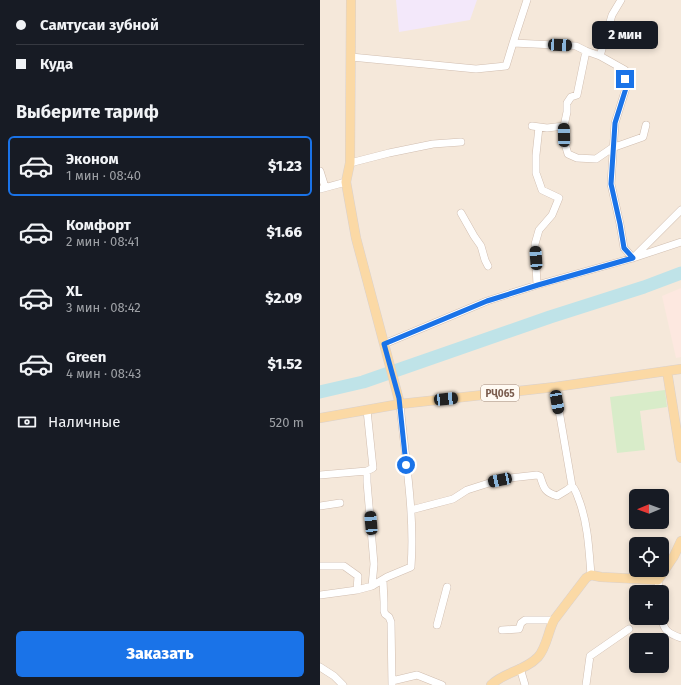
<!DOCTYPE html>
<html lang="ru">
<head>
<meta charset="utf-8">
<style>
	:root { --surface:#171b24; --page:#242831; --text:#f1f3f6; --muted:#9ea1a6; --line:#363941; --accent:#1a73e8 }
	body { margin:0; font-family:"Fira Sans",sans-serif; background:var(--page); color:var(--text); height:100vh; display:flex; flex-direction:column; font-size:15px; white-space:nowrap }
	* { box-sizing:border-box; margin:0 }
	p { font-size:13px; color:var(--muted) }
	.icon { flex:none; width:22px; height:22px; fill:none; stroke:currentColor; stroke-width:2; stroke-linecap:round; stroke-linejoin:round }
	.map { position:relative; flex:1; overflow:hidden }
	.details { display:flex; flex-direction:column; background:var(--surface); width:320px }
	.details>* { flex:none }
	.top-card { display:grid; align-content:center; height:88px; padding:0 16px; background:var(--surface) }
	.needle { width:26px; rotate:269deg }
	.controls { position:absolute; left:309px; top:489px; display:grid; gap:8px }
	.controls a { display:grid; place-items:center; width:40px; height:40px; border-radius:6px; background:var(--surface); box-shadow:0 2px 6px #0003; font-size:20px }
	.end { position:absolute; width:18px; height:18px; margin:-9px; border:5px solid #1a73e8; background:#fff; box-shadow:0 0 0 2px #fff }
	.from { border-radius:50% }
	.bubble { position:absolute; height:28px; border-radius:6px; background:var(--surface); box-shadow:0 2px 6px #0003; font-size:13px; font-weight:800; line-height:28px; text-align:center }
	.car { position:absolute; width:12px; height:24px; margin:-12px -6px; border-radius:5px; box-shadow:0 0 3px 1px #0007; background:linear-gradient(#222 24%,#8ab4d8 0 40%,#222 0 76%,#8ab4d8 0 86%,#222 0) }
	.top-card b { display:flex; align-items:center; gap:14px; height:38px; font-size:15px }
	.top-card b+b { border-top:1px solid var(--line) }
	.top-card i { width:10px; height:10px; background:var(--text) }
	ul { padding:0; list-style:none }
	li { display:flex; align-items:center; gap:12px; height:60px; margin:0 8px 6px; padding:0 8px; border:2px solid transparent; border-radius:6px }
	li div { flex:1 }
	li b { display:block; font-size:15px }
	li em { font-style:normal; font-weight:800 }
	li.current { border-color:var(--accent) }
	li>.icon { width:36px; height:36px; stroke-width:1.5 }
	h2 { padding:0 16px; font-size:18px; line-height:48px }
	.pay { display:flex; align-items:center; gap:10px; height:44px; padding:0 16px; font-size:15px }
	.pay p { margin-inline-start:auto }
	.primary-button { display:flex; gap:8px; margin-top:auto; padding:8px 16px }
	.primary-button a { flex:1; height:46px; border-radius:6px; background:var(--accent); color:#fff; font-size:16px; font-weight:800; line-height:46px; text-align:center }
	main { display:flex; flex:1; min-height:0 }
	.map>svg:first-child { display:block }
	.residential { fill:#f5e8da; fill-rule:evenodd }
	.commercial { fill:#fde8e0 }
	.education { fill:#f3e8fa }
	.green { fill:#d8ecc9 }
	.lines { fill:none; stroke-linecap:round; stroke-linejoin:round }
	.river { stroke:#bfe3e8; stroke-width:13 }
	.minor-casing { stroke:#d1beb0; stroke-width:8 }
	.major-casing { stroke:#dad1cd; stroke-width:10 }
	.minor { stroke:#fff; stroke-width:7 }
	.major { stroke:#fbd9a5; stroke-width:9 }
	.route { stroke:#1a73e8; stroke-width:5 }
	.labels { text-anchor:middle; stroke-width:3.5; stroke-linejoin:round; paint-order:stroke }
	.shield { fill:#fffaf3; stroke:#a28b7f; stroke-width:1 }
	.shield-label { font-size:10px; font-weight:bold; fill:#7a5c4d }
</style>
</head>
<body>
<main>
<section class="details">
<div class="top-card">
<b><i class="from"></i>Самтусаи зубной</b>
<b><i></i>Куда</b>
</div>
<h2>Выберите тариф</h2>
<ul>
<li class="current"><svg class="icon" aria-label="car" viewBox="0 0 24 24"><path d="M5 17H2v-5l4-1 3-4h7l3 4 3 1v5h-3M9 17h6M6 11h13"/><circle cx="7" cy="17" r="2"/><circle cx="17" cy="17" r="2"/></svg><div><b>Эконом</b><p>1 мин · 08:40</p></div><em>$1.23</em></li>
<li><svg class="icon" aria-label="car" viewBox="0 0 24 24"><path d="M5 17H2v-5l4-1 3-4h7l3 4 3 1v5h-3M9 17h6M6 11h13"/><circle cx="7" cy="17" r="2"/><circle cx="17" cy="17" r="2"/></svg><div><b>Комфорт</b><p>2 мин · 08:41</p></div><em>$1.66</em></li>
<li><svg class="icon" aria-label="car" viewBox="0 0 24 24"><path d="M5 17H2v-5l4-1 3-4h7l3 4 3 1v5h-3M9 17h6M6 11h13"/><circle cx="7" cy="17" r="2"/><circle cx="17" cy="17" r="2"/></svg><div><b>XL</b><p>3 мин · 08:42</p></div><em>$2.09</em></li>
<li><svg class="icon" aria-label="car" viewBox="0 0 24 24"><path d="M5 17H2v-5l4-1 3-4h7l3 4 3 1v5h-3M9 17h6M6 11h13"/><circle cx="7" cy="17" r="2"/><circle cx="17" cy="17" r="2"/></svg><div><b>Green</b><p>4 мин · 08:43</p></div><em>$1.52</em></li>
</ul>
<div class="pay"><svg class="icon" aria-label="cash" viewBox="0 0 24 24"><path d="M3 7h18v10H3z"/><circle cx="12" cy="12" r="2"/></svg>Наличные<p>520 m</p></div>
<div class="primary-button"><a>Заказать</a></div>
</section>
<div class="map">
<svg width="361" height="685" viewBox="0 0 361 685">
	<rect width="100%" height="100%" fill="#fdf6ec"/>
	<path class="residential" d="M0 0H361V685H0ZM316 496H342V522H316ZM316 544H342V570H316ZM316 592H342V618H316ZM316 640H342V666H316Z"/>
	<path class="commercial" d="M361 288V357L356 358 342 296Z"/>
	<path class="education" d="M76 0H157L150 20 79 32Z"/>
	<path class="green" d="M345 390 347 407 320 411 325 450 297 453 290 397Z"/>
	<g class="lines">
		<path class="river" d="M0 392 43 382 230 317 324 287 361 273"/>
		<g class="minor-casing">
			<path id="minor" d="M207 0 193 43 256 46 266 51 280 56 305 70 306 88 295 123 291 184 300 224 304 248 313 258 361 210
				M266 51 257 95 251 97 247 103V112L244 126 245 144 248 154 257 158 276 159 292 148 323 137 326 125
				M280 56 292 15 301 0
				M31 57 156 69 186 66 193 43
				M212 126 227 128 244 126
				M30 163 69 153 113 144 141 142
				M0 171 5 187
				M0 189 26 182
				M141 213 154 236 161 246 165 260 168 266
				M217 285 215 244 219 230 232 215 239 198 222 190 216 173V155L219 127
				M64 344 167 301 217 285 313 258 361 242
				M235 387 252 486
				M47 471V482L54 564 52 586
				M0 475 47 471 53 468 47 410
				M0 506 20 503
				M91 510 133 499 147 490 169 483 190 478 217 475 220 476C224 488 224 492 237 496L247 490 252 486C256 490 257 495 259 500 268 524 269 550 271 575
				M0 566H24L38 576 37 590
				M63 580 64 602V611L65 614 69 617 71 622 72 685
				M338 580 339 592
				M0 595 37 590 52 586 67 577 91 567C95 513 85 458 80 404
				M342 618C343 631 350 634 361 638
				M117 625 127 587
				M182 630 199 629 201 623 205 620H234
				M0 667 14 676 23 685
				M200 668 205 685
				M72 681 97 675 122 685
				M266 685 270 656 309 629"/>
		</g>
		<g class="major-casing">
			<path id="major" d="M31 0 30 163 26 182 36 238 80 404
				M347 371 361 458
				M0 418 80 404 235 387 361 369
				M171 685C184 672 205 671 218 657 227 647 228 631 234 620L266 578 271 575 281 577 338 580 354 556 361 541"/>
		</g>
		<use href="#minor" class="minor"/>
		<use href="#major" class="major"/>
	</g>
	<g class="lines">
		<path class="route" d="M86 465 79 398 64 344 167 301 218 285 313 258 304 248 300 224 291 184 295 123 306 88 305 79"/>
	</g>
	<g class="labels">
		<rect class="shield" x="161" y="385" width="38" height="16" rx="3"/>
		<g class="shield-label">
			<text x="180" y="397">РҶ065</text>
		</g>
	</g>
</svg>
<div class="controls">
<a><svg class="needle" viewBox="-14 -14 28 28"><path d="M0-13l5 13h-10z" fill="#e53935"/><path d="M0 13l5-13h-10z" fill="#9ea1a6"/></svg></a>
<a><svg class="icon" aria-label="locate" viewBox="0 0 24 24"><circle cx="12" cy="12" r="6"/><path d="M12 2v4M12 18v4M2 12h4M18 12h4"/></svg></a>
<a>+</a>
<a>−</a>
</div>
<i class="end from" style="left:86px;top:465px"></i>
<i class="end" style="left:305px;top:79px"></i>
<div class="bubble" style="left:272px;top:21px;width:66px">2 мин</div>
<i class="car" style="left:240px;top:45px;rotate:93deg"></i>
<i class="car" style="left:244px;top:135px;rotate:359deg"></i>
<i class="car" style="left:216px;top:258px;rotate:356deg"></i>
<i class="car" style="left:126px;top:399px;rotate:84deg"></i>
<i class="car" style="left:237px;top:402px;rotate:170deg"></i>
<i class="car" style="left:180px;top:480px;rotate:258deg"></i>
<i class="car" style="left:51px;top:523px;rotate:355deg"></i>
</div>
</main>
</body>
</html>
